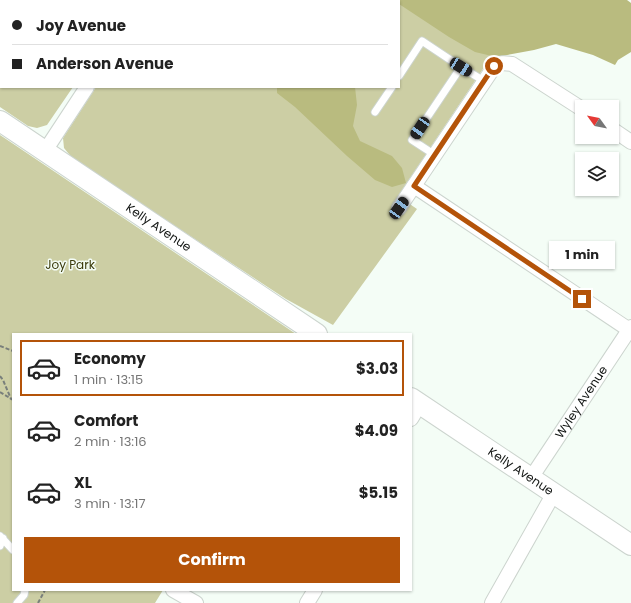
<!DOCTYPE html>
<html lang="en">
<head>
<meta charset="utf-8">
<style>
	:root { --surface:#fff; --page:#f2f2f2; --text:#222; --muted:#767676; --line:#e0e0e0; --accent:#b45309 }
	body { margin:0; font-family:Poppins,sans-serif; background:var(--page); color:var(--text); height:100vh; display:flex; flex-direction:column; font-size:15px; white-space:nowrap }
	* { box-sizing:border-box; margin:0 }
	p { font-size:13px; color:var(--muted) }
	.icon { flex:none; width:22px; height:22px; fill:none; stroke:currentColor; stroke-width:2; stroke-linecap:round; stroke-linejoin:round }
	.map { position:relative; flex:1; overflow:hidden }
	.panel { position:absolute; left:12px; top:333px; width:400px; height:258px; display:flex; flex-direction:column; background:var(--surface); border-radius:0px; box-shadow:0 1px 3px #0004 }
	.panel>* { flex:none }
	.guide { position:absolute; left:0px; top:0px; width:400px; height:88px; box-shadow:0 1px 3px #0004; display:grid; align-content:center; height:88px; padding:0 12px; background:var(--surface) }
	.needle { width:26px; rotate:303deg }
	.controls { position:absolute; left:575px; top:100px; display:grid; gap:8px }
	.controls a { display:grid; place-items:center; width:44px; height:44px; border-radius:0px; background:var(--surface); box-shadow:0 1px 3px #0004; font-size:20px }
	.end { position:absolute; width:18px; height:18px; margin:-9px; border:5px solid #b45309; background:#fff; box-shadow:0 0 0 2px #fff }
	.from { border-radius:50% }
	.bubble { position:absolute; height:28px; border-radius:0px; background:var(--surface); box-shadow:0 1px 3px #0004; font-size:13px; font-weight:700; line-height:28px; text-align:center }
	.car { position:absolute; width:12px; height:24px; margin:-12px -6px; border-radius:5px; box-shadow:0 0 3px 1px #0007; background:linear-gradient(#222 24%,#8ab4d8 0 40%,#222 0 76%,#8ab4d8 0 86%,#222 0) }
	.guide b { display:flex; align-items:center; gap:14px; height:38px; font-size:15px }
	.guide b+b { border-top:1px solid var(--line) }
	.guide i { width:10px; height:10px; background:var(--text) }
	ul { padding:7px 0 0; list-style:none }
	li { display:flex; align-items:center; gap:12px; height:56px; margin:0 8px 6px; padding:0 4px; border:2px solid transparent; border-radius:0px }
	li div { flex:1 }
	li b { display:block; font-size:15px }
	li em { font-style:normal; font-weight:700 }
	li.active { border-color:var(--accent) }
	li>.icon { width:36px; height:36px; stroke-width:1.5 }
	.button { display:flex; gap:8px; margin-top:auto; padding:8px 12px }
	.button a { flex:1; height:46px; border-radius:0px; background:var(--accent); color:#fff; font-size:16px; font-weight:700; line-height:46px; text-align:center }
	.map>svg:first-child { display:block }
	.green { fill:#cccea4 }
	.forest { fill:#b9bb7f }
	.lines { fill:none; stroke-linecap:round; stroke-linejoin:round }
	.service-casing { stroke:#ccd4ce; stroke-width:9 }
	.minor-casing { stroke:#ccd4ce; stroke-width:16 }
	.secondary-casing { stroke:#ccd4ce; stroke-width:22 }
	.path { stroke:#797f7b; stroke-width:2; stroke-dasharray:4 2; stroke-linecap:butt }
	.service { stroke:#fff; stroke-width:7 }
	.minor { stroke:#fff; stroke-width:14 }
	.secondary { stroke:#fff; stroke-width:20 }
	.route { stroke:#b45309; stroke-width:5 }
	.labels { text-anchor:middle; stroke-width:3; stroke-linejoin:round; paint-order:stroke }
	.street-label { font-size:12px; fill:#111412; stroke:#f4fdf6 }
	.park-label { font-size:12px; fill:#393909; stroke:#f4fdf6 }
</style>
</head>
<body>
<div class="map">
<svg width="631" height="603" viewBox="0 0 631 603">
	<rect width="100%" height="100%" fill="#f4fdf6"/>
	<path class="green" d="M0 0H132L1 1V87H73L47 125 37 128 28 126 0 107Z
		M156 0H566L495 51 398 196 417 209 333 325 286 299 73 159 64 148 63 138 96 87H399V1H155Z
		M0 135 296 334H13V590H163L155 603H0Z"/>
	<path class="forest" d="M395 0H627L631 3V52L618 60 615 65 593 55 556 44 534 50 496 57 475 52 449 37 399 4V1Z
		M277 87H355L357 105 353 126 360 141 392 156 402 168 406 183 392 187 375 180 347 156 295 107 277 93Z"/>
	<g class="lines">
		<g class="service-casing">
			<path id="service" d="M399 76 422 41 461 67
				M375 112 392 87
				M435 155 412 140 461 67 484 81
				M0 536 13 550
				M0 546 3 538
				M17 603 24 595 25 590"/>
		</g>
		<g class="minor-casing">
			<g id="minor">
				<path d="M145 1 146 0"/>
				<path d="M612 129 631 142"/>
				<path d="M45 151 87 87"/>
				<path d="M414 186 631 331"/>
				<path d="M399 208 494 67C500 62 505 63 512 64L582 109"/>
				<path d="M411 419 420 404"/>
				<path id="s1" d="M531 478 631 327"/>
				<path d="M173 590 196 603"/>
				<path d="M307 603 315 590"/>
				<path d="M492 603 554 493"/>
			</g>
		</g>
		<g class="secondary-casing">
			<g id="secondary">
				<path id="s2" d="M0 121 317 334"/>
				<path id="s3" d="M411 398 631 545"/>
			</g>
		</g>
		<path class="path" d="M0 346 13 351
			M0 376 3 380 11 399
			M0 392 13 400
			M38 603 45 590"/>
		<use href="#service" class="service"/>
		<use href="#minor" class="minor"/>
		<use href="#secondary" class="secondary"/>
	</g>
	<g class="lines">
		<path class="route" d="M494 66 414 186 582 299"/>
	</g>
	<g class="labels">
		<g class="street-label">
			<text dy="4" stroke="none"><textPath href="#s2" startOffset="191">Kelly Avenue</textPath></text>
			<text dy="4" stroke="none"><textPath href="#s1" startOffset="91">Wyley Avenue</textPath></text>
			<text dy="4" stroke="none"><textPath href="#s3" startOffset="132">Kelly Avenue</textPath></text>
		</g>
		<g class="park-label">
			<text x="70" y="269">Joy Park</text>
		</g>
	</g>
</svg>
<div class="controls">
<a><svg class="needle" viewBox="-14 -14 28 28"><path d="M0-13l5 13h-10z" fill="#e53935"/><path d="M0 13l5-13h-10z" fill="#767676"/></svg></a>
<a><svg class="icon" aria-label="layers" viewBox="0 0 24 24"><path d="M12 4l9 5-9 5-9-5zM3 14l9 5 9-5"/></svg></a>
</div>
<i class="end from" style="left:494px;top:66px"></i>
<i class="end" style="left:582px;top:299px"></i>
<div class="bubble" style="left:549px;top:241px;width:66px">1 min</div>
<i class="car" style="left:461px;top:67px;rotate:122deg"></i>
<i class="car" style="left:420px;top:128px;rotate:214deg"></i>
<i class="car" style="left:399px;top:208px;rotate:35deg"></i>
<div class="guide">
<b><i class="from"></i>Joy Avenue</b>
<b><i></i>Anderson Avenue</b>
</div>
<section class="panel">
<ul>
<li class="active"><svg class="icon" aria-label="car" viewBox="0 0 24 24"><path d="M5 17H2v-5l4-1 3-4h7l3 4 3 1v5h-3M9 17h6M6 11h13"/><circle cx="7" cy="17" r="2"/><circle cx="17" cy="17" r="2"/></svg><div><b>Economy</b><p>1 min · 13:15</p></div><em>$3.03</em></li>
<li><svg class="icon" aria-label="car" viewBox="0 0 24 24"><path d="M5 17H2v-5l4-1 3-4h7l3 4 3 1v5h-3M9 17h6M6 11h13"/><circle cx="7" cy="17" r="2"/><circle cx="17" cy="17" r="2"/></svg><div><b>Comfort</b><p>2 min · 13:16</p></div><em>$4.09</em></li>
<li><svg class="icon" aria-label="car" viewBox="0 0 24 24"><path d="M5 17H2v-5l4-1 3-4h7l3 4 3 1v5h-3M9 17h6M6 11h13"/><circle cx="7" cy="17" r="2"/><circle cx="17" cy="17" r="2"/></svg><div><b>XL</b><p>3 min · 13:17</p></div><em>$5.15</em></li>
</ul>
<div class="button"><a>Confirm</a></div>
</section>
</div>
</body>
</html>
